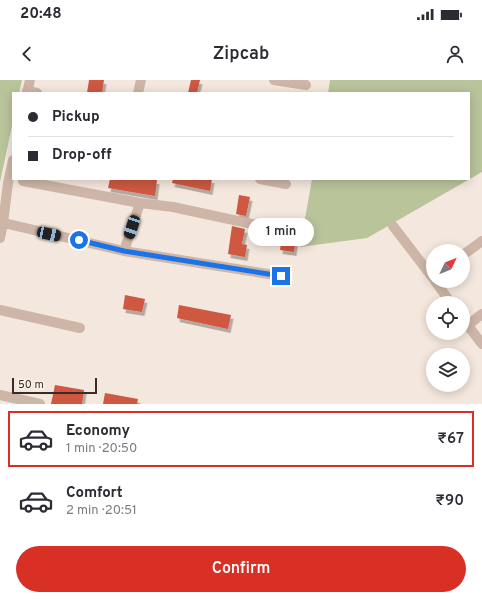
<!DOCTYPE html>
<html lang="en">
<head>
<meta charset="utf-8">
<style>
	:root { --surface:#fff; --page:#f2f2f3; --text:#2b2b33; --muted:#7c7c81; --line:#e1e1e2; --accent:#d93025 }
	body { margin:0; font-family:Overpass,sans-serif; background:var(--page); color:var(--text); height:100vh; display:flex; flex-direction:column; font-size:15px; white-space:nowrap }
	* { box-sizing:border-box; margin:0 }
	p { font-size:13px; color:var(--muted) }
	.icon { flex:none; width:22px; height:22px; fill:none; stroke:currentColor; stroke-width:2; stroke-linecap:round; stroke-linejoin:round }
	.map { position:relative; height:324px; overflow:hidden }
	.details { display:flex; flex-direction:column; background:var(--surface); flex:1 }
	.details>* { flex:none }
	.banner { position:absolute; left:12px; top:12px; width:458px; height:88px; border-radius:0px; box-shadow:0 2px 10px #0003; display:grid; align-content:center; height:88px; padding:0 16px; background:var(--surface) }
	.needle { width:26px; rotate:47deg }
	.controls { position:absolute; left:426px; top:164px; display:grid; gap:8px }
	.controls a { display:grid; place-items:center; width:44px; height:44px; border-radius:50%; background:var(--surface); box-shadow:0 2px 10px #0003; font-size:20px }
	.scale { position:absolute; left:12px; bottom:10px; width:85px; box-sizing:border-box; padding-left:4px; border:2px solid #392c28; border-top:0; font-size:11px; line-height:14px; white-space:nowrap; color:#392c28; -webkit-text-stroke:3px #fbf2ea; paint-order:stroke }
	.end { position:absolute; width:18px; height:18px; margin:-9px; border:5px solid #1a73e8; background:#fff; box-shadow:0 0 0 2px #fff }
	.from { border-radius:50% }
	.bubble { position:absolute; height:28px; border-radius:14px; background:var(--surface); box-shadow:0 2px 10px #0003; font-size:13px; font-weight:600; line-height:28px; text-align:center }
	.car { position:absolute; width:12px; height:24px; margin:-12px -6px; border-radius:5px; box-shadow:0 0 3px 1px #0007; background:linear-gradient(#222 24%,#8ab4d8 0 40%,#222 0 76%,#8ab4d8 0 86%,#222 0) }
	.banner b { display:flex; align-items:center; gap:14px; height:38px; font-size:15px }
	.banner b+b { border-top:1px solid var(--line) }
	.banner i { width:10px; height:10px; background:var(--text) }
	ul { padding:7px 0 0; list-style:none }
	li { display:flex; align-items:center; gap:12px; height:56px; margin:0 8px 6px; padding:0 8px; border:2px solid transparent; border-radius:0px }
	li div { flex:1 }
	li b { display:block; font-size:15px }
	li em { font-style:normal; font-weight:600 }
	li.selected { border-color:var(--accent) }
	li>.icon { width:36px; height:36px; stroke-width:1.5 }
	.cta { display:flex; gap:8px; margin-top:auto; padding:8px 16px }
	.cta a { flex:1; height:46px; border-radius:24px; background:var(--accent); color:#fff; font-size:16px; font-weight:600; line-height:46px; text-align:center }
	.status { display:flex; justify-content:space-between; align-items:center; height:28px; padding:0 20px; background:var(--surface); direction:ltr }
	.status svg { height:11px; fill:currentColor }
	header { display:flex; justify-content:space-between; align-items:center; height:52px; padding:0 16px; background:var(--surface); font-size:18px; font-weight:600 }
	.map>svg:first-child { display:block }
	.green { fill:#bac49b }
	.building { fill:#ce5841; filter:url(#shadow) }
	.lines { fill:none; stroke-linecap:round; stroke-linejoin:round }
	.minor { stroke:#cdb6a7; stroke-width:10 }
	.route { stroke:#1a73e8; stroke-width:5 }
</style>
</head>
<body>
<div class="status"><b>20:48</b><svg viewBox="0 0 49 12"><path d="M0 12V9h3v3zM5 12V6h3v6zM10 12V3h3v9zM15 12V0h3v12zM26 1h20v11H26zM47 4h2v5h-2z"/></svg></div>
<header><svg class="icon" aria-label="back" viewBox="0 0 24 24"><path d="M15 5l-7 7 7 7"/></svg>Zipcab<svg class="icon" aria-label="person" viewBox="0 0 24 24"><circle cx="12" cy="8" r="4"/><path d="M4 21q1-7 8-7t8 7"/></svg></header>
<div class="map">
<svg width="482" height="324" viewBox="0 0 482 324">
	<defs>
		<filter id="shadow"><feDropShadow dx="2.5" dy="4" stdDeviation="0" flood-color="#0004"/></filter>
	</defs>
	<rect width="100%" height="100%" fill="#f4e7dd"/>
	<path class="green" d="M0 0H22L19 13H13V41L0 102Z
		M330 0H482V92L367 158 300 167 312 99H469V13H328Z"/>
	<path class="building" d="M89 0H104L102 13H87Z
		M191 0H200L197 13H188Z
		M110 99 157 100 155 116 108 108Z
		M173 99H212L210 111 172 103Z
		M239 115 250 117 246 136 236 134Z
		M232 146 245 149 242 164 247 165 245 177 228 174Z
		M294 156 296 157 294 172 280 170 282 157 291 158Z
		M125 215 145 219 142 232 123 229Z
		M179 225 231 235 228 249 177 238Z
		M55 305 84 310 82 324H51Z
		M105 313 138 319 137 324H103Z"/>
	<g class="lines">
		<path class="minor" d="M274 0 306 5
			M27 11 37 13
			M27 13 30 0
			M138 13 141 0
			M260 99 286 104
			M23 101 140 123 173 127 289 152
			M0 142 124 171 281 196
			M0 146 3 143 8 103 13 80
			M393 146 433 198
			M0 158 3 143
			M124 171 140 123
			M463 175 482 161
			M435 201 451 223
			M0 230 80 248
			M463 239 482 264
			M468 245 482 234
			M0 315 40 324"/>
	</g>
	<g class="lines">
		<path class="route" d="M79 160 124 171 281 196"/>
	</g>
</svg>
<div class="controls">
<a><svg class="needle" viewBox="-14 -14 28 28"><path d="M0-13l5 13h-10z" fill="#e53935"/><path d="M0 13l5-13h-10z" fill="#7c7c81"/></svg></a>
<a><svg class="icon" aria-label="locate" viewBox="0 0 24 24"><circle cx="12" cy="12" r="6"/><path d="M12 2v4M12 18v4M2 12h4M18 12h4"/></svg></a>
<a><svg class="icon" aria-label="layers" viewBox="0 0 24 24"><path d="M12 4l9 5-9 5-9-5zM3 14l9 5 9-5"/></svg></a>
</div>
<div class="scale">50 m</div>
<i class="end from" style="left:79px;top:160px"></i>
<i class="end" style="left:281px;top:196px"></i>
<div class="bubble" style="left:248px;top:138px;width:66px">1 min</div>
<i class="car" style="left:132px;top:147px;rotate:198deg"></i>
<i class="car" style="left:49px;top:154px;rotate:102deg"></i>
<div class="banner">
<b><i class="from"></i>Pickup</b>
<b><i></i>Drop-off</b>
</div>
</div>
<section class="details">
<ul>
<li class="selected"><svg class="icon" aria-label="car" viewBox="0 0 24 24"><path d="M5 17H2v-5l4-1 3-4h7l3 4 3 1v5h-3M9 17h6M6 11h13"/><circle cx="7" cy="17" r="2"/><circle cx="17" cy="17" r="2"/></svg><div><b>Economy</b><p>1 min · 20:50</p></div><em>₹67</em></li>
<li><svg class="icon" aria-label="car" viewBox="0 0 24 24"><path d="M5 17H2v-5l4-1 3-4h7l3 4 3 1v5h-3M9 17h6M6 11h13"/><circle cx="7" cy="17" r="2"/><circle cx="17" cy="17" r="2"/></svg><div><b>Comfort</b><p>2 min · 20:51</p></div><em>₹90</em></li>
</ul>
<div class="cta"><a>Confirm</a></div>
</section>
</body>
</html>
